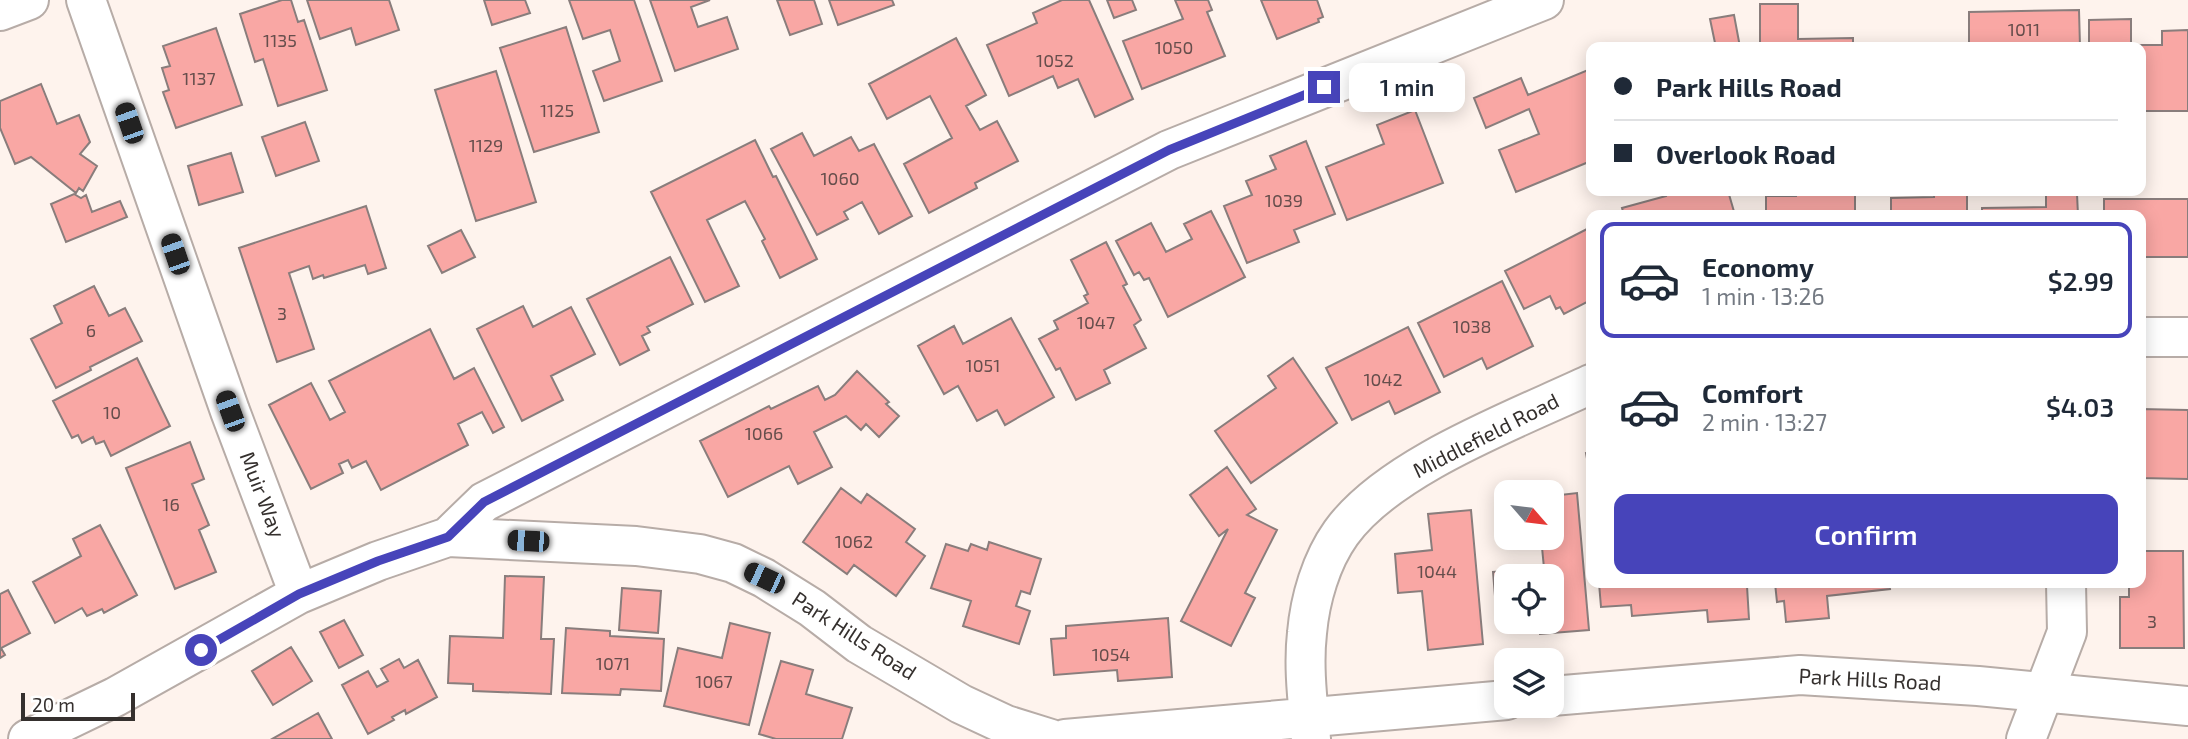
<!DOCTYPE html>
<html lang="en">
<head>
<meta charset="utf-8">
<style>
	:root { --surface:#fff; --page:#f6f6f7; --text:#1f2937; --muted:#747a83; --line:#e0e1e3; --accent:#4744ba }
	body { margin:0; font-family:"Exo 2",sans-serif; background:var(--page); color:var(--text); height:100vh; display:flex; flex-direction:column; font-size:26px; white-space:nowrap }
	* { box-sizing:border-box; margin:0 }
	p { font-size:23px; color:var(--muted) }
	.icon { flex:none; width:38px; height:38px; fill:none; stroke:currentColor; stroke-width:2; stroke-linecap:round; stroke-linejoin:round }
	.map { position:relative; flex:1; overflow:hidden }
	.details { position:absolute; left:1586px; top:210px; width:560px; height:378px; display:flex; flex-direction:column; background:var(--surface); border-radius:14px; box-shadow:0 4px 18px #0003 }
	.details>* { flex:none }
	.banner { position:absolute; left:1586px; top:42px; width:560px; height:154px; border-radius:14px; box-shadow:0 4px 18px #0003; display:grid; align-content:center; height:154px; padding:0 28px; background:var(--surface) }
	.needle { width:46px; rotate:118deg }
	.tools { position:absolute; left:1494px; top:480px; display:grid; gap:14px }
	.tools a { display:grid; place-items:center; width:70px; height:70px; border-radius:14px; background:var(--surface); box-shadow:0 4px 18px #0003; font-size:35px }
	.scale { position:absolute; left:21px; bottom:18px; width:114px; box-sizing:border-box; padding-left:7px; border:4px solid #35302e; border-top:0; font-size:19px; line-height:24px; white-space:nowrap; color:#35302e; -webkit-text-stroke:5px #fff; paint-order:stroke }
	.end { position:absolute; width:32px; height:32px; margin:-16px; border:9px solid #4744ba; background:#fff; box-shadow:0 0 0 4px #fff }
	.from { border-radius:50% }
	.bubble { position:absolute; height:49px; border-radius:14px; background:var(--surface); box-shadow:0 4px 18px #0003; font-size:23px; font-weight:600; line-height:49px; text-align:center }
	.car { position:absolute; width:21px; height:42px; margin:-21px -10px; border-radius:9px; box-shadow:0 0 5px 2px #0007; background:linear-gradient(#222 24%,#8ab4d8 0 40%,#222 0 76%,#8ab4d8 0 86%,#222 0) }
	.banner b { display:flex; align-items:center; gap:24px; height:66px; font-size:26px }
	.banner b+b { border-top:2px solid var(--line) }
	.banner i { width:18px; height:18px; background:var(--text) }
	ul { padding:12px 0 0; list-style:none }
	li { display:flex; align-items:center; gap:21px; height:116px; margin:0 14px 10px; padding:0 14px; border:4px solid transparent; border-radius:14px }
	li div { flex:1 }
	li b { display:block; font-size:26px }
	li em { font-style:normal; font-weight:600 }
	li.active { border-color:var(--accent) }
	li>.icon { width:63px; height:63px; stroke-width:1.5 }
	.action { display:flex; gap:14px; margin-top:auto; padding:14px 28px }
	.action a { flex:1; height:80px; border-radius:14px; background:var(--accent); color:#fff; font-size:28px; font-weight:600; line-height:80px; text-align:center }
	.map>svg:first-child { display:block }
	.building { fill:#f9a7a4; stroke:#897d7c; stroke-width:2 }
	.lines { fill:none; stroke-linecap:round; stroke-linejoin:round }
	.minor-casing { stroke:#b7aca7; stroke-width:42 }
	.tertiary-casing { stroke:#b7aca7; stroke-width:42 }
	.minor { stroke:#fff; stroke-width:38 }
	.tertiary { stroke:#fff; stroke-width:38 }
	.route { stroke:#4744ba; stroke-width:9 }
	.labels { text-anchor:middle; stroke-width:6; stroke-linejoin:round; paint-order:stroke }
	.number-label { font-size:18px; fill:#664e4c }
	.street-label { font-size:21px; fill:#35302e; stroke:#fff }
</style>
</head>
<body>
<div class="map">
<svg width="2188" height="739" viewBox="0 0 2188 739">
	<rect width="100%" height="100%" fill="#fef3ed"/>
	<path class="building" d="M282 0H291L298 22 304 20 327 90 278 106 263 59 255 62 240 14Z
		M307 0H389L399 30 356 45 351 28 320 39Z
		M484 0H525L530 13 492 25Z
		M569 0H634L662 81 604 101 593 71 620 61 610 30 583 39Z
		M650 0H710L691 7 698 27 727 17 738 49 675 71Z
		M777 0H814L822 24 790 35Z
		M829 0H892L894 5 838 25Z
		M1062 0H1089L1133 99 1095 117 1078 79 1058 88 1053 76 1009 96 987 45 1037 23 1033 13Z
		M1107 0H1132L1136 10 1114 18Z
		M1175 0H1208L1212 10 1207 12 1225 56 1142 89 1123 41 1183 19Z
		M1261 0H1317L1323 17 1318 19 1319 22 1277 39Z
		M1760 4H1798V39L1853 38V47H1760Z
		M2079 10 2080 47H1969V12Z
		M1734 15 1740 47H1692L1715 43 1710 19Z
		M2131 19V45H2162V31L2188 30V111H2140V47H2089V20Z
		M566 27 599 132 534 152 500 48Z
		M216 28 242 105 176 128 163 92 169 90 162 68 170 66 163 46Z
		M956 38 986 95 966 106 980 130 997 121 1018 161 975 183 977 188 929 213 904 164 952 138 930 96 887 119 869 84Z
		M1588 70 1591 77V161L1516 192 1499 150 1539 134 1529 109 1486 128 1474 98 1521 78 1528 95Z
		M496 71 536 202 476 221 435 90Z
		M41 84 57 124 79 115 90 142 80 154 97 166 83 191 79 188 76 193 31 157 15 164 0 128V101Z
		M1415 110 1443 183 1347 220 1326 167 1384 144 1377 125Z
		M305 122 319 161 276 176 262 137Z
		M802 133 814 156 851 137 859 151 874 144 912 216 879 234 862 202 844 212 848 219 817 235 771 149Z
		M755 140 773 177 776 176 817 259 780 278 762 241 765 239 745 201 707 220 739 286 705 302 651 192Z
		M1306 141 1335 214 1294 230 1299 242 1247 263 1224 206 1252 195 1246 181 1276 169 1270 156Z
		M231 153 243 192 199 205 188 166Z
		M1665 191H1728L1735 215H1624L1622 208 1666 196Z
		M1796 191H1855V215H1766V196H1796Z
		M1934 191H1967V215H1891V198L1934 197Z
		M74 194 81 198 86 195 92 212 120 201 127 217 66 242 51 204Z
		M2046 194H2077L2078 215H1982V208L2046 207Z
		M2104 199H2188V257H2140V215H2104Z
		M366 206 386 268 368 274 365 265 324 278 323 275 313 279 309 266 289 273 314 349 277 362 239 248Z
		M1211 211 1245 277 1168 317 1149 278 1144 280 1139 272 1134 275 1116 241 1151 223 1166 252 1192 239 1184 224Z
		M1591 227V300L1564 314 1560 307 1556 309 1550 296 1524 309 1505 271Z
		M461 230 475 257 442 273 428 246Z
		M1106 242 1127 284 1123 286 1141 320 1134 325 1146 348 1104 370 1110 383 1076 400 1060 368 1056 370 1039 339 1058 329 1054 321 1088 303 1084 296 1088 294 1071 260Z
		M670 257 693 304 647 327 650 332 642 336 649 350 620 365 587 299Z
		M1502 281 1533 346 1487 369 1482 358 1444 377 1418 323Z
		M94 286 109 316 125 308 142 341 90 367 91 370 56 388 31 339 62 323 54 306Z
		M523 306 533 327 571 307 595 354 551 376 563 400 522 421 477 329Z
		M1011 318 1054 397 1005 425 997 410 977 421 958 386 944 394 918 346 954 326 963 344Z
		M1408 327 1440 392 1395 414 1389 401 1352 420 1326 368Z
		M430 329 454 379 474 368 504 427 493 433 482 412 458 424 468 445 381 490 366 461 352 468 348 460 339 464 343 473 311 489 269 405 311 383 330 420 345 412 329 381Z
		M137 358 170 426 111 456 104 441 96 444 93 437 82 443 78 435 72 438 53 401Z
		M1293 358 1337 423 1251 483 1215 431 1276 388 1268 376Z
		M857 371 889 402 886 404 899 416 879 437 866 424 861 430 846 416 814 432 832 467 798 484 789 466 728 497 700 441 769 406 771 409 818 386 825 400 835 395Z
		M2140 409 2188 410V479L2140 478Z
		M190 442 204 479 192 484 209 525 199 530 216 572 175 589 126 468Z
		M1591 452V481L1586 453Z
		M1227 467 1256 509 1247 515 1277 530 1245 593 1255 598 1231 646 1181 621 1228 529 1219 536 1190 495Z
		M841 488 861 503 867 494 915 529 906 542 925 556 896 596 854 565 847 574 803 542Z
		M1577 493 1589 630 1540 634 1539 621H1552V576H1507V620H1497L1493 572 1544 568 1541 537H1552V496Z
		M1471 510 1483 644 1428 650 1422 591 1398 593 1395 554 1432 550 1428 514Z
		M100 525 137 595 104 613 102 609 87 616 82 608 55 623 33 582 81 556 73 539Z
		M989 542 1041 559 1030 594 1021 591 1016 606 1030 611 1019 644 963 626 971 601 931 588 946 544 968 551 971 544 987 550Z
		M2140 551H2183L2184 648H2120V597H2129V583H2140Z
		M505 576 544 577 541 639H554L551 694 473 691V684L448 683 450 636 503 638Z
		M1599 583H1735L1736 587 1747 586 1749 619 1708 622 1707 610 1632 616 1631 605 1601 607Z
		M1775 583H1889L1890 589 1827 596 1829 618 1786 622 1784 601 1777 602Z
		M622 588 661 591 658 633 619 630Z
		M8 590 30 633 1 648 5 655 0 658V594Z
		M1168 618 1172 677 1118 681 1117 670 1054 675 1051 639 1066 638V626Z
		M344 620 363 655 339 668 320 632Z
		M730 623 770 633 749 725 664 706 678 648 722 658Z
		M566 628 610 631V636L664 639 661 691 621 689 620 695 562 693Z
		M291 647 312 681 273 705 252 671Z
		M399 659 404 668 418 660 437 697 406 714 405 710 392 717 394 720 368 734 342 685 368 671 377 687 388 681 381 669Z
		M781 661 813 670 806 694 852 708 842 739H776L759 734Z
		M318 713 332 739H272Z"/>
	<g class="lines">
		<g class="minor-casing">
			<path id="minor" d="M86 0 230 411 299 594
				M2140 337H2188
				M448 537 484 502 1169 150 1544 0
				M1552 696 1800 675 1978 686 2188 706
				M28 739 115 697 299 594 378 561 448 537 636 546 700 554 733 563 764 578 812 608 859 644 961 704 1006 725 1051 739
				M1065 739 1507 700
				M1311 739C1308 704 1303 668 1307 633 1310 599 1321 561 1341 533 1389 466 1517 419 1591 384
				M2026 739 2067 632 2066 583"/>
		</g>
		<g class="tertiary-casing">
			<path id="tertiary" d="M0 11 29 0"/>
		</g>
		<use href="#minor" class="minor"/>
		<use href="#tertiary" class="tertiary"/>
	</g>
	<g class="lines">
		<path class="route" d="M201 650 299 594 378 561 448 537 484 502 1169 150 1324 87"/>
	</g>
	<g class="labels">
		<g class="number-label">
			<text x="2024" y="36">1011</text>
			<text x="280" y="47">1135</text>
			<text x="1174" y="54">1050</text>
			<text x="1055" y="67">1052</text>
			<text x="199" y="85">1137</text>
			<text x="557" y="117">1125</text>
			<text x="486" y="152">1129</text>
			<text x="840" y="185">1060</text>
			<text x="1284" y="207">1039</text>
			<text x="282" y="320">3</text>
			<text x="1096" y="329">1047</text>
			<text x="1472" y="333">1038</text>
			<text x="91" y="337">6</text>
			<text x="983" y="372">1051</text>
			<text x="1383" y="386">1042</text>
			<text x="112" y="419">10</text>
			<text x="764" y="440">1066</text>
			<text x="171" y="511">16</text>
			<text x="854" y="548">1062</text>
			<text x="1437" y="578">1044</text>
			<text x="2152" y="628">3</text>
			<text x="1111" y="661">1054</text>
			<text x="613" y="670">1071</text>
			<text x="714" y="688">1067</text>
		</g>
		<g class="street-label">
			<text transform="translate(1486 436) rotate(-27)" y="7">Middlefield Road</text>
			<text transform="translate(262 495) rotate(69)" y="7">Muir Way</text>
			<text transform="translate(854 636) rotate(33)" y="7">Park Hills Road</text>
			<text transform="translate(1870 680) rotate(3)" y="7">Park Hills Road</text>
		</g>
	</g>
</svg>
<div class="tools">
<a><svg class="needle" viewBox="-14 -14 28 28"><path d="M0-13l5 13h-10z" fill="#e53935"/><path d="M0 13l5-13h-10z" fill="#747a83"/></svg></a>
<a><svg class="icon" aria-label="locate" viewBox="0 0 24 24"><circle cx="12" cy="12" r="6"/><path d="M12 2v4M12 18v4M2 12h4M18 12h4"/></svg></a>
<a><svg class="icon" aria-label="layers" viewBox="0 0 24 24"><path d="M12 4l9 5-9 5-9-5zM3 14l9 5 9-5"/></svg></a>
</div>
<div class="scale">20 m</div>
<i class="end from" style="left:201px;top:650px"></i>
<i class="end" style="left:1324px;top:87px"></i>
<div class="bubble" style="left:1349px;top:63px;width:116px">1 min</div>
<i class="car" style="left:129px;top:123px;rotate:341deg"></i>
<i class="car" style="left:175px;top:254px;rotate:341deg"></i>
<i class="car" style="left:230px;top:411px;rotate:340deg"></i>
<i class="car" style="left:528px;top:541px;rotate:273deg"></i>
<i class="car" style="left:764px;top:578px;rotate:295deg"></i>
<div class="banner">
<b><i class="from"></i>Park Hills Road</b>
<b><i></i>Overlook Road</b>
</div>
<section class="details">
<ul>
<li class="active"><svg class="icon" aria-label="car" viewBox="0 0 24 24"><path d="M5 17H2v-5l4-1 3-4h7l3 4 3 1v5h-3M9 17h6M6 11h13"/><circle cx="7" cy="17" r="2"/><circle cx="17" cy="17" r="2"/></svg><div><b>Economy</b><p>1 min · 13:26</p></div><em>$2.99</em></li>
<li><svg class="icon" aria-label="car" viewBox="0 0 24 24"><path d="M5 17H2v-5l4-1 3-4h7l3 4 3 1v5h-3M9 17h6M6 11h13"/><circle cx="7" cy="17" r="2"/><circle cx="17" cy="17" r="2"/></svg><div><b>Comfort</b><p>2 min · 13:27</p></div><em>$4.03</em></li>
</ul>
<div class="action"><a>Confirm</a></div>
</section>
</div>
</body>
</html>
